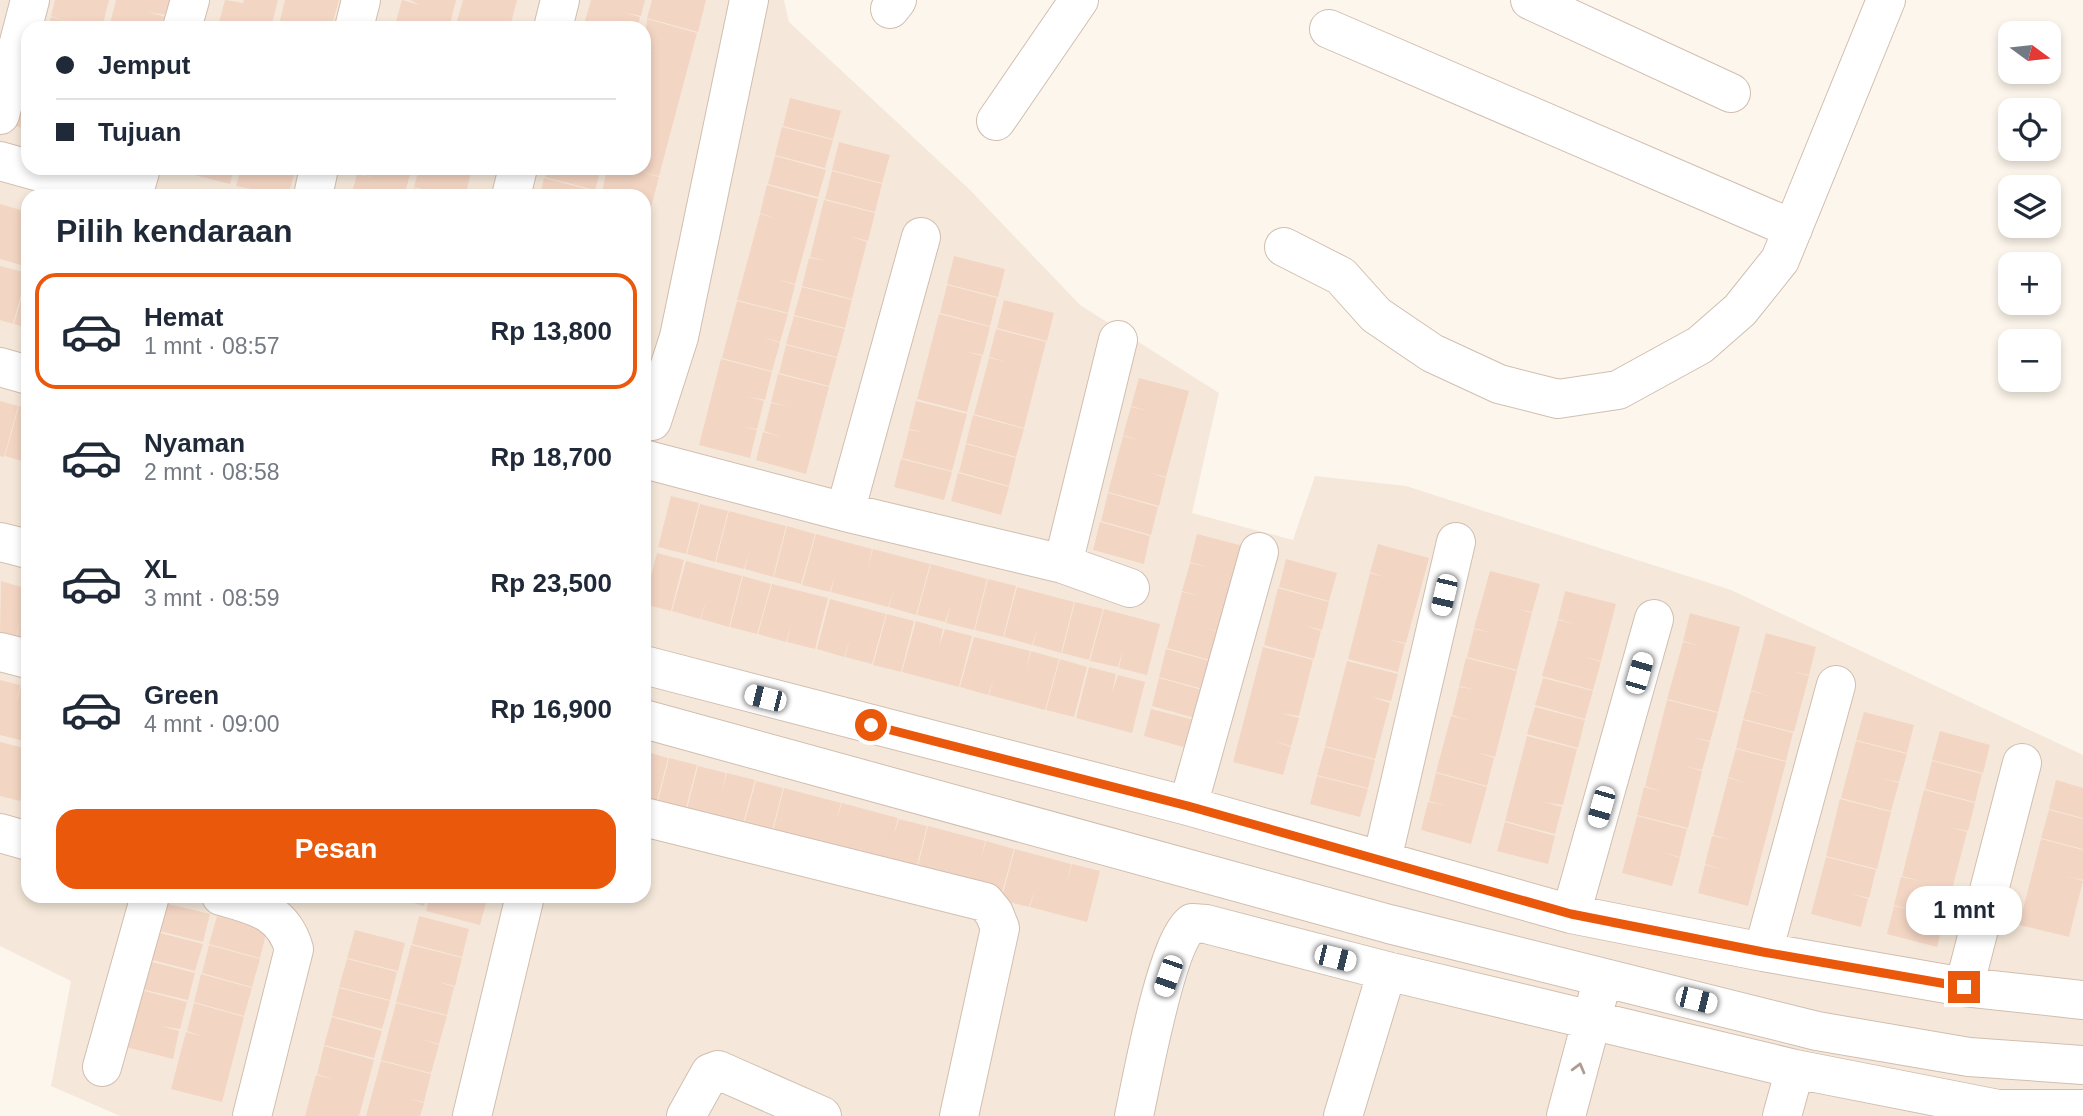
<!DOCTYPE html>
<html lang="id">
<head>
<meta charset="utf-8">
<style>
	:root { --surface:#fff; --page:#f6f6f7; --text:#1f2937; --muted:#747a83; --line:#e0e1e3; --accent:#ea580c }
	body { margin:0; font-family:Helvetica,sans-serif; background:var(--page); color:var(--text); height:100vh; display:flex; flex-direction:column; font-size:26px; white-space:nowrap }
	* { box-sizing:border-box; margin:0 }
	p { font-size:23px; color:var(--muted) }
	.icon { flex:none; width:38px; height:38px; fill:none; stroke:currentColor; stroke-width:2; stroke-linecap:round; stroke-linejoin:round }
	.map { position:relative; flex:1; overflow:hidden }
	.panel { position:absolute; left:21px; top:189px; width:630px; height:714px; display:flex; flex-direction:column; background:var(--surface); border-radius:21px; box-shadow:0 4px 10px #0003 }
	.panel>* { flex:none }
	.hud { position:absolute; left:21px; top:21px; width:630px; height:154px; border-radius:21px; box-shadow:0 4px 10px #0003; display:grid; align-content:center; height:154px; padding:0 35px; background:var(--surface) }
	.needle { width:46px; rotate:105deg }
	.fabs { position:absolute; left:1998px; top:21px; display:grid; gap:14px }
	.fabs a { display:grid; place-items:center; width:63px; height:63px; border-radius:14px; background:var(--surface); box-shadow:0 4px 10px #0003; font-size:35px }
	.end { position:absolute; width:32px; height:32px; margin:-16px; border:9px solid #ea580c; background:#fff; box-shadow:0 0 0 4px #fff }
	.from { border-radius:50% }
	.bubble { position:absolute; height:49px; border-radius:21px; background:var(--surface); box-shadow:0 4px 10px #0003; font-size:23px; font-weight:700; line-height:49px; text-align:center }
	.car { position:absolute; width:21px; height:42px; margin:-21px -10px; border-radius:9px; box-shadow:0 0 5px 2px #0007; background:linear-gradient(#fff 24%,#345 0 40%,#fff 0 76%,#345 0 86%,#fff 0) }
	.hud b { display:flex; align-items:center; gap:24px; height:66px; font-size:26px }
	.hud b+b { border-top:2px solid var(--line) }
	.hud i { width:18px; height:18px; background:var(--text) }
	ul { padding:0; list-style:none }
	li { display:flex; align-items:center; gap:21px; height:116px; margin:0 14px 10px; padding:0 21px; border:4px solid transparent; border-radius:21px }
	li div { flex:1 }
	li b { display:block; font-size:26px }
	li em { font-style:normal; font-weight:700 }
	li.selected { border-color:var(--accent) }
	li>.icon { width:63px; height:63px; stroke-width:1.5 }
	h2 { padding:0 35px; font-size:32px; line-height:84px }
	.primary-button { display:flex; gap:14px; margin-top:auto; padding:14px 35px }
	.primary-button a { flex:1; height:80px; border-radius:21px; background:var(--accent); color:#fff; font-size:28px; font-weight:700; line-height:80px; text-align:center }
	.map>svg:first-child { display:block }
	.residential { fill:#f5e8da; fill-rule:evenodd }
	.building { fill:#f3d5c3 }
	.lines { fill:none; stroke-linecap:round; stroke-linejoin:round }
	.minor-casing { stroke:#d1beb0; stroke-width:40 }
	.minor { stroke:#fff; stroke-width:38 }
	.oneway { stroke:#af9d94 }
	.route { stroke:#ea580c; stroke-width:9 }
</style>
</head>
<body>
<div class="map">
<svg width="2083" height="1116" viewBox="0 0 2083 1116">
	<rect width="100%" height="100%" fill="#fdf6ec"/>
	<path class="residential" d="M0 0H784L789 22 969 189 1080 305 1219 393 1192 513 1293 540 1315 476 1406 486 1731 590 2083 755V1116H120L51 1086 71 981 0 946ZM28 28H644V168H28ZM28 196H644V896H28Z"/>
	<path class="building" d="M55 0H109L102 28H48L51 17 69 22 51 16Z
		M116 0H170L166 15 148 12 166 17 163 28H109Z
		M225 0 243 3 244 0H278L271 28 218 26Z
		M285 0H339L332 25 314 21 335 28H278Z
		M402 0 420 5 410 0H456L449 28H394Z
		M463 0H517L510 27 492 22 506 28H455Z
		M591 0H645L641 16 622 12 640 17 638 28H583Z
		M652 0H706L698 32 647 18Z
		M647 19 697 33 659 176 641 172 659 177 645 231 644 196H617L602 192 607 168H644V49L657 52 644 48Z
		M28 81V129L10 125Z
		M790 98 841 111 833 139 783 126Z
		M782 127 833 140 825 168 775 155Z
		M839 142 890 155 882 183 832 170Z
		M775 156 826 170 818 197 768 184Z
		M180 168H234L230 184 179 171Z
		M241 168H283L295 171 288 196 236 186Z
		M358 168H412L404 196H351L357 174 375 178 357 173Z
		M419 168H453L471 173 465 196H446L414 187Z
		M547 168H601L595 190 545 177Z
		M832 171 882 184 875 212 825 199Z
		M544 178 594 191 593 196H540Z
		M767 185 818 199 795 284 777 279 795 285 788 313 737 300 760 214 778 219 760 213Z
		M414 188 439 195V196H412Z
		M824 200 875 213 868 241 849 236 867 242 852 299 802 286 809 258 827 261 810 257Z
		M0 204 28 212V267L0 259Z
		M954 256 1005 269 998 297 947 284Z
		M0 266 27 273 13 324 0 320Z
		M28 276V328L14 324Z
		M947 285 997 298 990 326 940 313Z
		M802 287 852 300 845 328 794 315Z
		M1004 300 1054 313 1047 341 997 328Z
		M737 301 788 314 780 342 762 337 780 343 772 371 722 358Z
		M939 314 990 327 983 355 964 351 982 356 967 412 917 399Z
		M794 316 845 329 837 357 786 344Z
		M996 329 1046 342 1024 428 974 414 989 358 1007 362 989 357Z
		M786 345 837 358 829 386 779 373Z
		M721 359 772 372 765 400 746 396 764 401 757 429 739 426 757 430 750 458 699 445Z
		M778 374 829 387 806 474 756 460 763 432 782 437 764 431 771 403 790 407 771 402Z
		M1139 378 1189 391 1166 477 1148 472 1166 478 1159 506 1108 492 1123 436 1141 441 1123 435 1131 407 1149 411 1131 406Z
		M0 401 18 406 4 457 0 456Z
		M916 401 967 414 952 471 902 458 909 430 927 433 909 429Z
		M19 406 28 408V463L5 456Z
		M973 415 1024 429 1016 457 966 443Z
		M966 444 1016 458 1009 486 959 472Z
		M901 459 952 472 944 500 894 487Z
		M958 473 1009 487 1001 515 951 501Z
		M1108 493 1158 507 1151 535 1101 521Z
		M671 496 699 503 686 554 658 547Z
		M700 504 728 511 715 562 687 554Z
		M729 511 786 526 773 577 745 569 749 551 744 569 716 562Z
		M1100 522 1150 536 1144 564 1093 550Z
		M787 526 815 534 801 584 774 577Z
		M816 534 872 549 868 567 873 549 930 564 916 615 889 607 894 589 888 607 831 592 835 574 830 592 802 585Z
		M1197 534 1247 547 1225 633 1206 628 1224 634 1217 662 1167 648 1182 592 1200 596 1182 591 1190 563 1208 567 1190 562Z
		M1378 544 1429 558 1406 643 1387 639 1405 644 1398 672 1348 659 1370 573 1388 578 1370 572Z
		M657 553 684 560 671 611 644 604Z
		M1286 559 1337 573 1329 601 1279 587Z
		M686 561 742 576 729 627 701 619 706 601 700 619 672 611Z
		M931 564 987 579 974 630 946 623 951 604 945 622 917 615Z
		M1490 571 1540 584 1532 612 1514 608 1532 613 1517 670 1467 657 1474 629 1492 633 1474 628Z
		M743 576 771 584 757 634 730 627Z
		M988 579 1016 586 1003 637 975 630Z
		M1 581 28 589V643L16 640 20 621 15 640 0 636Z
		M772 584 828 598 815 649 787 642 791 624 786 642 758 634Z
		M1017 587 1074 602 1061 653 1033 645 1038 627 1032 645 1004 637Z
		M1278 588 1329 602 1322 630 1303 625 1321 631 1314 659 1264 645Z
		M1565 591 1616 604 1601 661 1583 656 1601 662 1593 690 1542 676 1558 620 1576 625 1558 619Z
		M830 599 886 614 872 664 845 657 850 639 844 657 817 649Z
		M1075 602 1103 609 1089 660 1062 653Z
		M1104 609 1160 624 1147 675 1119 668 1123 649 1118 667 1090 661Z
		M1690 613 1740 627 1718 712 1667 699 1683 642 1701 646 1683 641Z
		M887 614 914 621 901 672 873 665Z
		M916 621 943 629 939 647 945 629 972 636 959 687 902 672Z
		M1766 633 1816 647 1809 675 1791 671 1809 676 1794 732 1743 719 1751 691 1769 696 1751 690Z
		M974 637 1030 651 1026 670 1031 651 1059 659 1045 710 989 695 994 677 988 695 960 687Z
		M1263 647 1313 660 1299 716 1280 713 1299 718 1291 746 1273 741 1291 747 1283 775 1233 762Z
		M1166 649 1217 663 1210 691 1159 677Z
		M1466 658 1517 671 1495 757 1476 752 1494 758 1487 786 1436 772 1451 716 1470 721 1452 715 1459 687 1477 690 1459 686Z
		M1060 659 1087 667 1074 717 1046 710Z
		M1347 661 1398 674 1391 701 1372 697 1390 703 1375 759 1325 746Z
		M1089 667 1116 674 1112 693 1118 675 1145 682 1132 733 1076 718Z
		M1159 678 1209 692 1202 720 1152 706Z
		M1543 678 1593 691 1585 719 1535 705Z
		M0 680 20 685 16 704 21 686 28 688V742L0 735Z
		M1667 700 1718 713 1710 741 1692 737 1710 742 1702 770 1684 766 1702 771 1688 828 1637 815 1644 787 1663 792 1645 786Z
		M1535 707 1585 720 1578 748 1527 734Z
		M1151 709 1202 722 1194 750 1144 736Z
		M1864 712 1914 725 1907 753 1856 740Z
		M1743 720 1793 733 1786 761 1736 748Z
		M1940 731 1990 745 1983 773 1932 760Z
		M1527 736 1577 749 1563 805 1544 802 1562 807 1555 834 1505 821Z
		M1856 741 1907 754 1899 782 1881 778 1899 783 1891 811 1841 798Z
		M0 742 28 749V771L20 801 0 796Z
		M1325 747 1375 760 1368 788 1317 775Z
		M1736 749 1786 762 1748 906 1698 893 1705 865 1723 870 1705 864 1712 836 1731 840 1713 835 1728 778 1746 783 1728 777Z
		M644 751 668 758 655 808 644 806Z
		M669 758 697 765 684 816 656 809Z
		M1932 761 1982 774 1975 802 1925 789Z
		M698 766 726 773 722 791 727 773 755 780 741 831 685 817Z
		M1436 773 1487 787 1471 844 1421 830 1428 802 1447 806 1429 801Z
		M1317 776 1368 789 1360 817 1310 804Z
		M27 780H28V803L21 802Z
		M2056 780 2083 788V818L2049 809Z
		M756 781 783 788 770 839 742 831Z
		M784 788 841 803 836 821 842 803 898 818 893 837 899 819 927 826 914 877 857 862 862 844 856 862 771 839Z
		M1924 790 1975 803 1968 831 1949 827 1967 832 1937 947 1887 934 1894 906 1912 910 1894 905 1901 877 1920 881 1902 876Z
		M1840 799 1891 812 1877 869 1826 856Z
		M2049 810 2083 819V849L2041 838Z
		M1637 816 1687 829 1680 857 1662 852 1680 858 1672 886 1622 873Z
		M1505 822 1555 836 1548 864 1497 851Z
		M928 826 985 841 981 859 986 841 1014 849 1000 899 944 885 947 866 943 884 915 877Z
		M2041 839 2083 850V880L2066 876 2083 881 2069 937 2019 925Z
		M1015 849 1071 864 1067 882 1072 864 1100 871 1087 922 1030 907 1035 889 1029 907 1001 900Z
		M1826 857 1876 870 1869 898 1850 893 1868 899 1861 927 1811 914Z
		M397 896H426L424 906 396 898Z
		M430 896H488L480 925 426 911Z
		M160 902 210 914 203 942 152 929Z
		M217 916 267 930 260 958 209 944Z
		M419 916 469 929 462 957 412 944Z
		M355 930 405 943 398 971 347 958Z
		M152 931 203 944 195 971 145 958Z
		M209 945 260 959 252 987 202 973Z
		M411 945 462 958 455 986 436 981 454 987 447 1015 396 1002Z
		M347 959 397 972 390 1000 339 987Z
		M144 960 195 973 188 1000 137 988Z
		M201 974 252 988 244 1016 194 1002Z
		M339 988 390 1001 382 1029 332 1016Z
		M137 989 187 1002 180 1029 161 1026 179 1031 173 1059 122 1046Z
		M194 1003 244 1017 222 1102 171 1089 186 1032 204 1037 187 1031Z
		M396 1003 447 1016 439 1044 421 1039 439 1045 431 1073 381 1060Z
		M332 1017 382 1031 374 1058 324 1045Z
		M324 1046 374 1060 359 1116H305L316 1075 335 1080 317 1074Z
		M381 1061 431 1074 424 1102 406 1098 424 1103 420 1116H366Z"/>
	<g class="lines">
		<g class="minor-casing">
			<path id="minor" d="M1530 0 1731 93
				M890 9 897 0
				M182 28 190 0
				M354 28 361 0
				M553 28 560 0
				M1329 29 1793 229
				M0 115 30 0
				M996 121 1079 0
				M0 161 126 196
				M133 196 141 168
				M313 196 319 168
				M511 196 518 168
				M1284 247 1341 276 1376 315 1432 353 1499 384 1558 399 1618 390 1700 345 1740 310 1780 260 1886 0
				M0 367 28 375
				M652 421 679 337 749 0
				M644 459 845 512 1063 564 1130 588
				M845 512 921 237
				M0 542 28 549
				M1063 564 1118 340
				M0 652 28 659
				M644 665 1188 806 1571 914 1763 952 1964 987 2083 1000
				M644 719 1389 924 1817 1031 1969 1057 2083 1065
				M1188 806 1259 552
				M644 817 985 902 994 913 1000 928 959 1116
				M0 833 28 841
				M1382 860 1456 542
				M221 896C256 906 283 911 294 949L252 1116
				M1571 914 1654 619
				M1763 952 1836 685
				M1964 987 2022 763
				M102 1067 150 896
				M472 1116 525 896
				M686 1116 710 1073 718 1070 822 1116
				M1134 1116C1142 1079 1166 943 1192 923L1206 924 1387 971 1795 1069 1998 1109H2083
				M1343 1116 1387 971
				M1566 1116 1598 996
				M1782 1116 1795 1069"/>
		</g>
		<use href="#minor" class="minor"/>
	</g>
	<defs><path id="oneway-chevron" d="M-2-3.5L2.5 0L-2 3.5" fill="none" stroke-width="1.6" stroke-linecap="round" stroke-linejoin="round" transform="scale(1.75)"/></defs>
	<use class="oneway" href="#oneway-chevron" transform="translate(1579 1068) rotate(-75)"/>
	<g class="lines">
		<path class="route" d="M871 725 1188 806 1571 914 1763 952 1964 987"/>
	</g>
</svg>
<div class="fabs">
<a><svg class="needle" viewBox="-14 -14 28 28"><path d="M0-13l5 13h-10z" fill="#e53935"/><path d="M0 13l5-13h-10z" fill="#747a83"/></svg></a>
<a><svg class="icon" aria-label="locate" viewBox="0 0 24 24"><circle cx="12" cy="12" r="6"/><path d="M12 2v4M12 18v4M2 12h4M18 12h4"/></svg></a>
<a><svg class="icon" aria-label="layers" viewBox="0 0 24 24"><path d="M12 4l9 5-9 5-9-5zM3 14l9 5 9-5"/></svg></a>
<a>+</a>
<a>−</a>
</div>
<i class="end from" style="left:871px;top:725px"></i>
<i class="end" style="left:1964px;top:987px"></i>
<div class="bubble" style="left:1906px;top:886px;width:116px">1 mnt</div>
<i class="car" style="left:1444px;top:595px;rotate:193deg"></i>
<i class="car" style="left:1639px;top:673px;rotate:16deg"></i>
<i class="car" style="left:765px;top:698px;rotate:284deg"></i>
<i class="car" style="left:1601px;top:807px;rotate:196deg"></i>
<i class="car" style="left:1335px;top:958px;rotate:104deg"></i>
<i class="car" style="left:1168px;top:976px;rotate:199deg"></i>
<i class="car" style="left:1696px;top:1000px;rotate:104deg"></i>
<div class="hud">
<b><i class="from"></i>Jemput</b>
<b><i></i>Tujuan</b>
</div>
<section class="panel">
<h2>Pilih kendaraan</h2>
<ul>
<li class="selected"><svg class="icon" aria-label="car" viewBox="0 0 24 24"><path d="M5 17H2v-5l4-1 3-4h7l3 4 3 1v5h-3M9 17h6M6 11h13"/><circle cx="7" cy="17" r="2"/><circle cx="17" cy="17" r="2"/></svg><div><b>Hemat</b><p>1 mnt · 08:57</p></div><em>Rp 13,800</em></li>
<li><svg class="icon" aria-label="car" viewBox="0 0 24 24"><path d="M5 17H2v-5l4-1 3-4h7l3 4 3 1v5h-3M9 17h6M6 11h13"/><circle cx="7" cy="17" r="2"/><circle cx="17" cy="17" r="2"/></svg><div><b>Nyaman</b><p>2 mnt · 08:58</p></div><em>Rp 18,700</em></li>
<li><svg class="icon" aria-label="car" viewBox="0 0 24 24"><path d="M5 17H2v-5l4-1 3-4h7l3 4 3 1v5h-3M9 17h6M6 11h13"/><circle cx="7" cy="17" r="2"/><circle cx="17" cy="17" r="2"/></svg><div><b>XL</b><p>3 mnt · 08:59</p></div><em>Rp 23,500</em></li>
<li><svg class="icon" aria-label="car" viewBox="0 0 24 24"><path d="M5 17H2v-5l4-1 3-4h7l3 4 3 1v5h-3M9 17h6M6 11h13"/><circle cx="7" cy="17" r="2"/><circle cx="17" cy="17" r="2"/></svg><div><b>Green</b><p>4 mnt · 09:00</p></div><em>Rp 16,900</em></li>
</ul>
<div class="primary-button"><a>Pesan</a></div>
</section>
</div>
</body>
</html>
